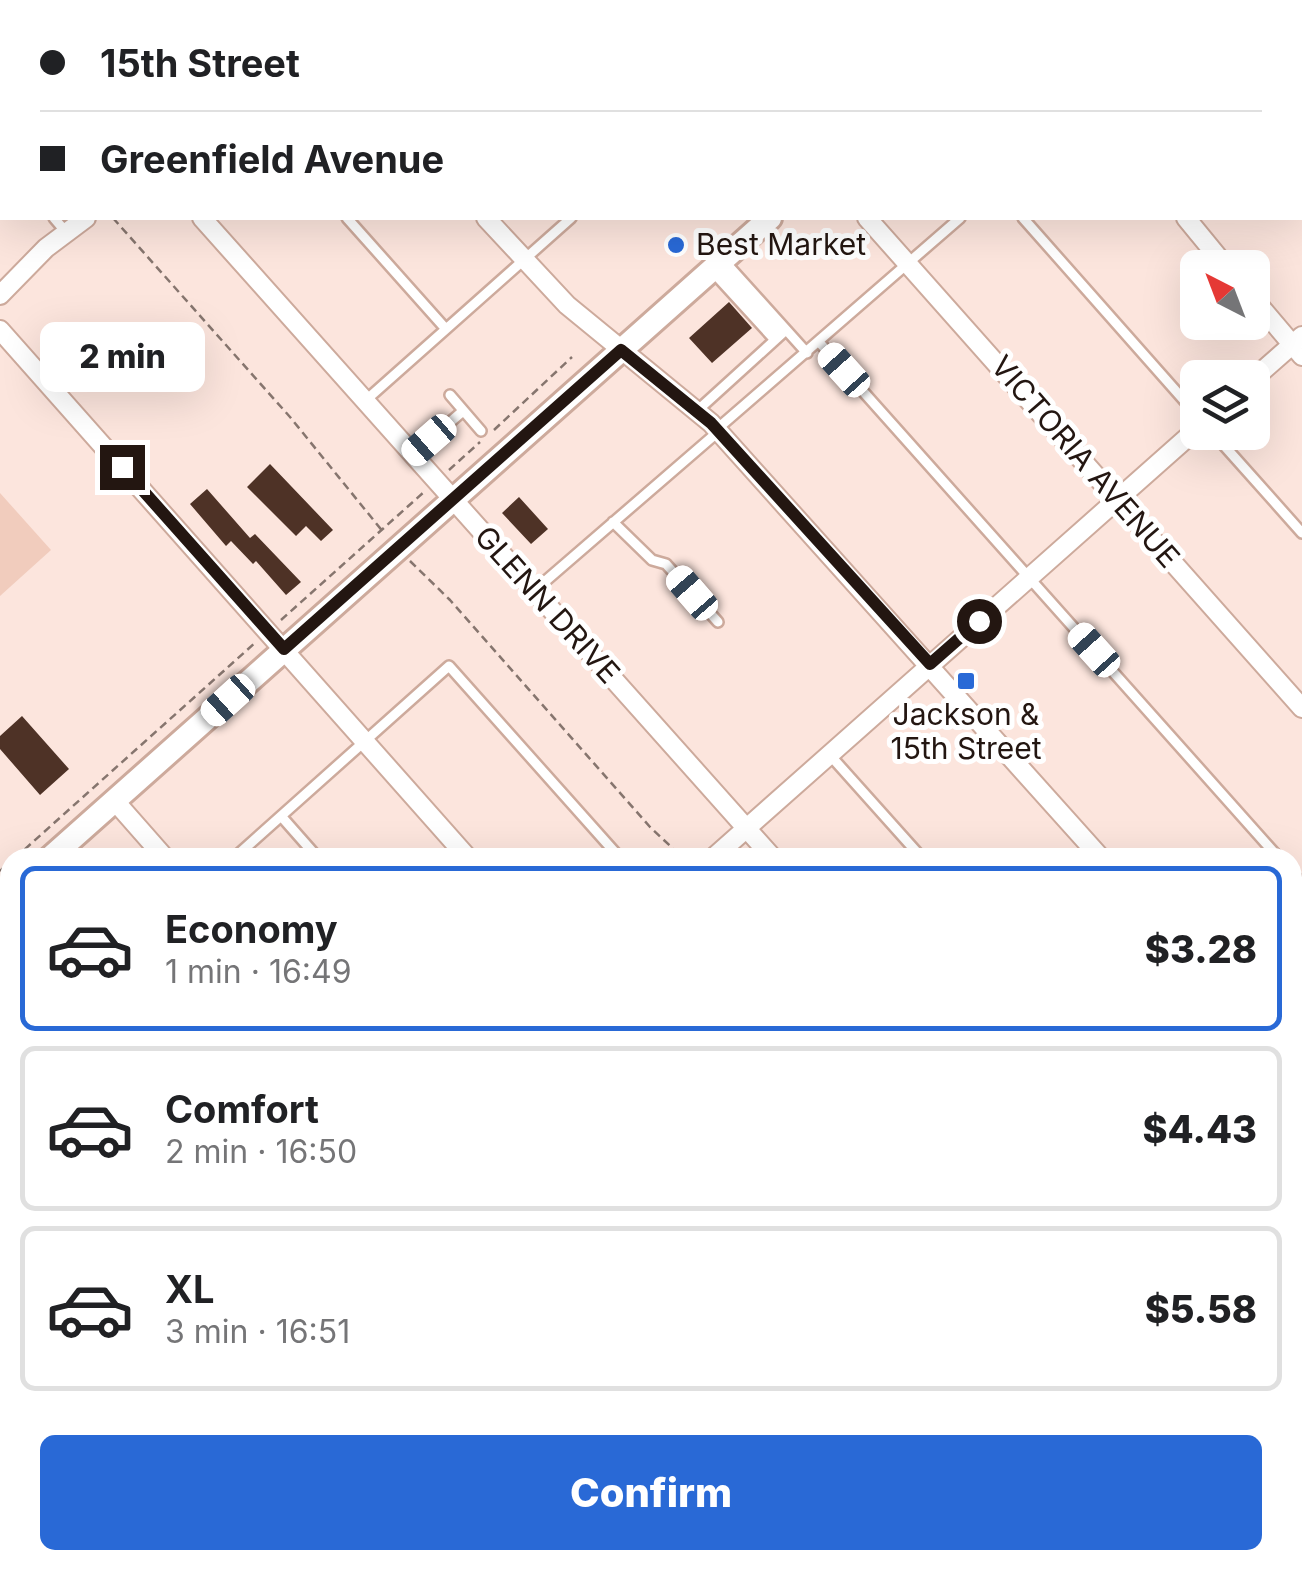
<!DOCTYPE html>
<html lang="en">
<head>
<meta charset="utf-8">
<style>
	:root { --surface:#fff; --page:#f2f2f2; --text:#202124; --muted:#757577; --line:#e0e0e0; --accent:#2969d6 }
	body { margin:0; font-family:Inter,sans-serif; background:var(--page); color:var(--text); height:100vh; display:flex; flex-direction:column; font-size:38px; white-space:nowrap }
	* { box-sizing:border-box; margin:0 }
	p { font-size:32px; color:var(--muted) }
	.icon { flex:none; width:55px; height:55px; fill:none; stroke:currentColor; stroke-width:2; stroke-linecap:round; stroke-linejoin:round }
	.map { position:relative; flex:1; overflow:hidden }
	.details { position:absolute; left:0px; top:848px; width:1302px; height:722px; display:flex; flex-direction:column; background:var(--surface); border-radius:30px 30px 0 0; box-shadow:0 10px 40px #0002 }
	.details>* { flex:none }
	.banner { position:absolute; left:0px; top:0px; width:1302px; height:220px; box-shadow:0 10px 40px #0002; display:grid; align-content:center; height:220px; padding:0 40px; background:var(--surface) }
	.needle { width:65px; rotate:318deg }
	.tools { position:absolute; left:1180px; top:250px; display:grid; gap:20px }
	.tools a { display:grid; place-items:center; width:90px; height:90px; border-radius:15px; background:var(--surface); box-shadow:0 10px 40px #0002; font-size:50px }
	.end { position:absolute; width:45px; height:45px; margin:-22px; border:12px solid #231611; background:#fff; box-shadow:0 0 0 5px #fff }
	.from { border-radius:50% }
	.bubble { position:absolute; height:70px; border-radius:15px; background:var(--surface); box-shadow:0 10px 40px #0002; font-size:32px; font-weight:800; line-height:70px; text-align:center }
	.car { position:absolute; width:30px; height:60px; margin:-30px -15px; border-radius:12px; box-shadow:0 0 8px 2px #0007; background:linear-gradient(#fff 24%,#345 0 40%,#fff 0 76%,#345 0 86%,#fff 0) }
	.banner b { display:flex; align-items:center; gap:35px; height:95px; font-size:38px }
	.banner b+b { border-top:2px solid var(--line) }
	.banner i { width:25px; height:25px; background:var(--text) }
	ul { padding:18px 0 0; list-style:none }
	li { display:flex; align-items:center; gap:30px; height:165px; margin:0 20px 15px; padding:0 20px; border:5px solid var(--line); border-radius:15px }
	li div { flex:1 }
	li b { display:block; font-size:38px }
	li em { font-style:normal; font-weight:800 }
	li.selected { border-color:var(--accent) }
	li>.icon { width:90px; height:90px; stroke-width:1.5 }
	.cta { display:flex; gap:20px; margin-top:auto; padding:20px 40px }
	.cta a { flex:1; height:115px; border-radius:15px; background:var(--accent); color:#fff; font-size:40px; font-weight:800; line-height:115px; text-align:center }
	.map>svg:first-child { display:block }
	.green { fill:#f1ccbd }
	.building { fill:#4e3226 }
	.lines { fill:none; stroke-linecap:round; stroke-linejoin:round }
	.lane-casing { stroke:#cdaa9c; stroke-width:14 }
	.street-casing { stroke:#cdaa9c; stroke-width:22 }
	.secondary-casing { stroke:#cdaa9c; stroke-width:28 }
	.path { stroke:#86756e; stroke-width:2.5; stroke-dasharray:8 5; stroke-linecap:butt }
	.lane { stroke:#fff; stroke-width:9 }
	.street { stroke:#fff; stroke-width:18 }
	.secondary { stroke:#fff; stroke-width:22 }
	.route { stroke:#231611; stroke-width:12 }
	.poi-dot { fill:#2969d6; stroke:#fff; stroke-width:4 }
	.labels { text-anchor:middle; stroke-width:10; stroke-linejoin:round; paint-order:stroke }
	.poi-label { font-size:30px; fill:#231611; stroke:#fff; text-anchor:start }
	.street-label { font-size:30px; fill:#231611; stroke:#fff }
</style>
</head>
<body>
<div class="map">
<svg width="1302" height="1569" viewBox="0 0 1302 1569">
	<rect width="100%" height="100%" fill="#fce5dd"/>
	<path class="green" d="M0 493 51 550 0 596Z"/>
	<path class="building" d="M729 302 752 328 712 363 689 338Z
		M270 464 333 530 321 541 306 526 296 536 247 487Z
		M207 489 250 538 255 534 301 582 286 595 256 561 253 564 231 541 226 546 190 504Z
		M519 497 548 529 531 544 502 513Z
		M22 716 69 769 40 795 0 749V736Z"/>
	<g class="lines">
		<g class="lane-casing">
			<path id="lane" d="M153 0 155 2
				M472 0 474 2
				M1202 2 1205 0
				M1300 111 1302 107
				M1300 145 1302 148
				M0 157 2 160
				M54 218 66 232
				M347 218 445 328
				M1023 218 1198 416
				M725 262 807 353
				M718 267 780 335
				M713 272 775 340
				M819 342 1279 858
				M450 395 481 431
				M365 401 571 218
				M698 410 786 330
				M717 429 960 218
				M1212 432 1302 533
				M413 454 463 411
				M613 522 652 560 666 564 718 622
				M535 590 719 431
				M829 754 922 858
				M281 816 318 858
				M234 858 449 666 620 858
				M1292 873 1302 884
				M0 1067 10 1058
				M0 1189 10 1200
				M1292 1271 1302 1282
				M0 1532 10 1544
				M25 1560 33 1569
				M335 1560 343 1569
				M939 1560 947 1569
				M1242 1560 1250 1569
				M447 1569 457 1560"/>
		</g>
		<g class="street-casing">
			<path id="street" d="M10 0 12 2
				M296 0 298 2
				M651 0 653 2
				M354 2 357 0
				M202 218 773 858
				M486 218 567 305 711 423 1101 858
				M867 218 1302 708
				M1186 218 1227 268
				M0 295 46 248 86 218
				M1252 297 1302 356
				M0 330 468 858
				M1252 380 1302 336
				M114 800 165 858
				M713 858 1198 428
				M1292 968 1302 959
				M0 1016 10 1027
				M1292 1074 1302 1085
				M0 1361 10 1372
				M1292 1442 1302 1453
				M0 1512 10 1504
				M177 1560 185 1569
				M483 1560 491 1569
				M788 1560 796 1569
				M1092 1560 1100 1569
				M618 1569 628 1560"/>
		</g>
		<g class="secondary-casing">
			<path id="secondary" d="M1012 2 1015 0
				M50 858 770 218
				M0 901 10 893"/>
		</g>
		<path class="path" d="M0 91 2 94
			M113 218 290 417 384 533
			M494 430 572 357
			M449 470 480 442
			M410 561 450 600 650 827 683 858
			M281 620 424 492
			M15 858 256 642
			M0 871 10 862
			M1289 1560 1298 1569"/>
		<use href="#lane" class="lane"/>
		<use href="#street" class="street"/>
		<use href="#secondary" class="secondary"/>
	</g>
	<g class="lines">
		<path class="route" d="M122 467 284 649 621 350 711 423 930 664 979 621"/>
	</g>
	<g class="poi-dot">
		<circle cx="676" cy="245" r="10"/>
		<rect x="956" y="671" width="20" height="20" rx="5"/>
	</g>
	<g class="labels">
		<g class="poi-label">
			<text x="696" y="255">Best Market</text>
			<text x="966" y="725" text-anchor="middle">Jackson &amp;<tspan x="966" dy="34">15th Street</tspan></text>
		</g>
		<g class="street-label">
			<text transform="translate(1085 462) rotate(49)" y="10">VICTORIA AVENUE</text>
			<text transform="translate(547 605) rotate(48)" y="10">GLENN DRIVE</text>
		</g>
	</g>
</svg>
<div class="tools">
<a><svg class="needle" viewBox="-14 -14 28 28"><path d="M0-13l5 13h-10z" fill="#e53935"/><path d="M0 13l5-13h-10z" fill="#757577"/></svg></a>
<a><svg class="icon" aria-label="layers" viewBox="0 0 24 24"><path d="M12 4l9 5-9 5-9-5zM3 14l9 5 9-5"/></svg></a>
</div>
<i class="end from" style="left:979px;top:621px"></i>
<i class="end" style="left:122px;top:467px"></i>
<div class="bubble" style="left:40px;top:322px;width:165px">2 min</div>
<i class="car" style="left:844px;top:370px;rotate:318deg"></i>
<i class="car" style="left:429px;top:440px;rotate:229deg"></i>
<i class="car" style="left:692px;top:593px;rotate:319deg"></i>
<i class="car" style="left:1094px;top:650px;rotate:318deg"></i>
<i class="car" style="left:228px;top:700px;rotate:228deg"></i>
<div class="banner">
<b><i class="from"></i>15th Street</b>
<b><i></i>Greenfield Avenue</b>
</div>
<section class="details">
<ul>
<li class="selected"><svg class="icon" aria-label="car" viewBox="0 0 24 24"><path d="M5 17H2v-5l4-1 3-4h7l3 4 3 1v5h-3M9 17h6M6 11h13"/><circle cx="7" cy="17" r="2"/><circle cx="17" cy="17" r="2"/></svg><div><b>Economy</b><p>1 min · 16:49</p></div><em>$3.28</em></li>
<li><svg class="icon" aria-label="car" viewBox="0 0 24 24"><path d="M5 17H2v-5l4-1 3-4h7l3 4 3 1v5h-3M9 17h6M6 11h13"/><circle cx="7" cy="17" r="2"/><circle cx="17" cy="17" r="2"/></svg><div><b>Comfort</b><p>2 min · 16:50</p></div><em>$4.43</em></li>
<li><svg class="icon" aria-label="car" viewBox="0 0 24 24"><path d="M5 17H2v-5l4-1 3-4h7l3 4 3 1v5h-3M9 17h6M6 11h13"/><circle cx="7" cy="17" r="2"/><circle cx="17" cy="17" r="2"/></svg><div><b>XL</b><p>3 min · 16:51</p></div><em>$5.58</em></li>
</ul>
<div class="cta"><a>Confirm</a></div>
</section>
</div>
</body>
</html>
